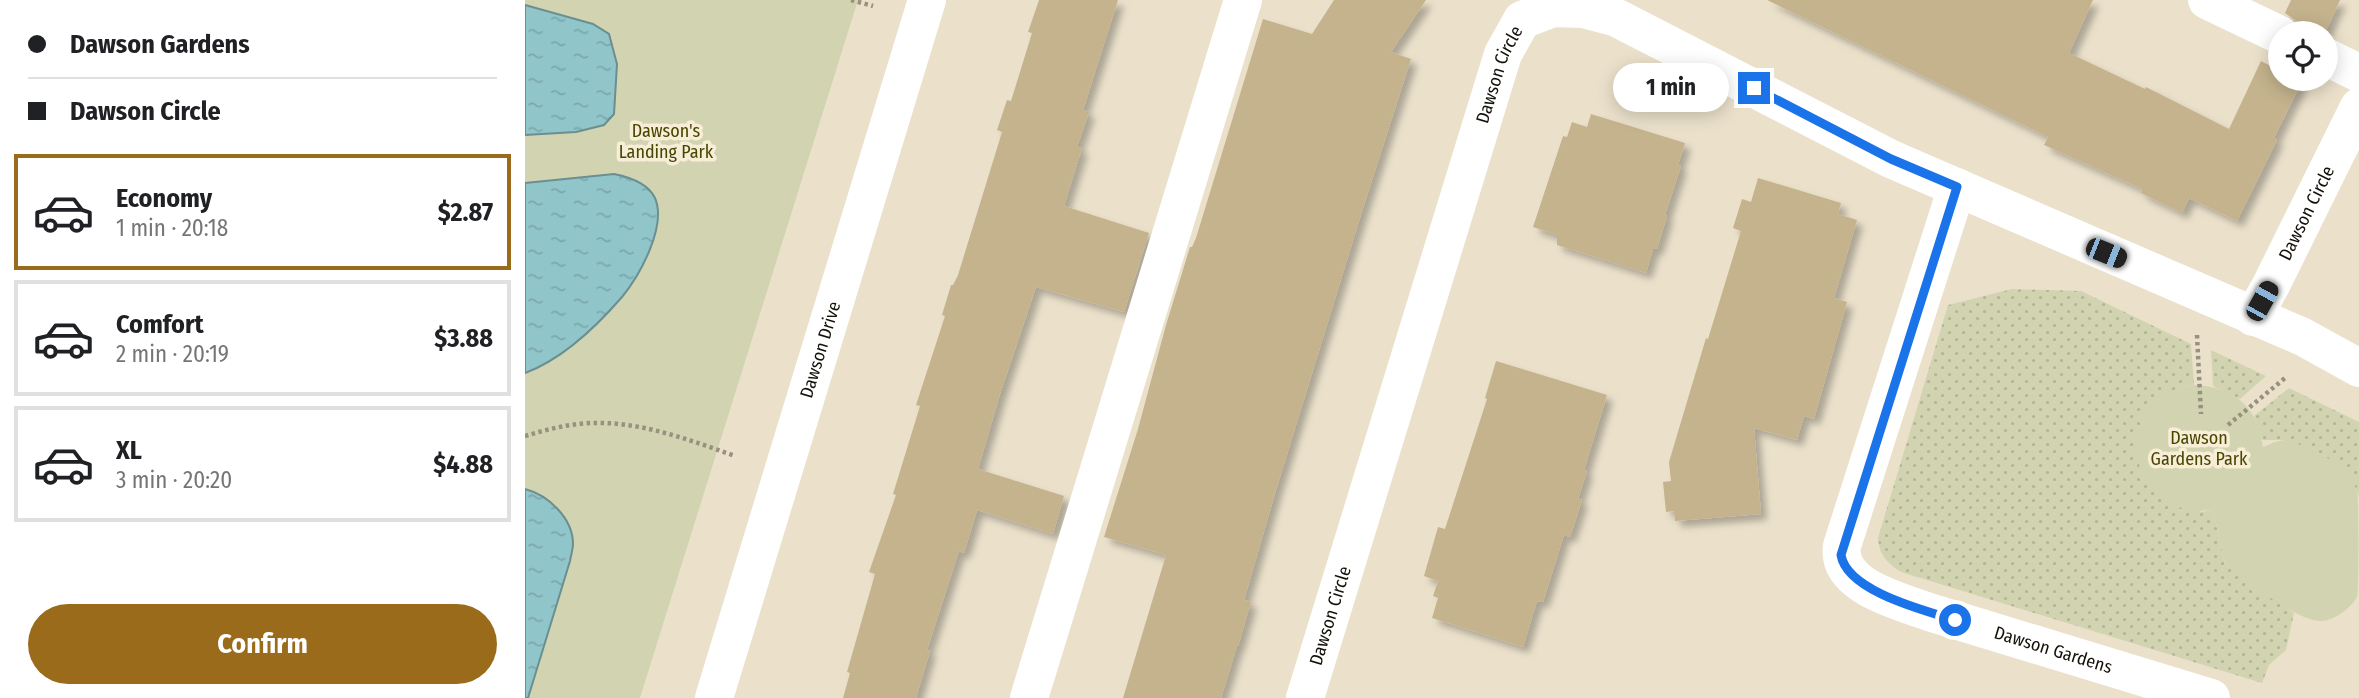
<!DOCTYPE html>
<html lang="en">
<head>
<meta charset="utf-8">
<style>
	:root { --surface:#fff; --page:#f2f2f2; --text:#202124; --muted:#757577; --line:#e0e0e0; --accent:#996b1a }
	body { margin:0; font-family:"Fira Sans Condensed",sans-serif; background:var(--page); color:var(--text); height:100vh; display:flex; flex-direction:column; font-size:26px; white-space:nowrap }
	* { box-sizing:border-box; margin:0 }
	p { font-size:23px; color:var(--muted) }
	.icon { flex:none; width:38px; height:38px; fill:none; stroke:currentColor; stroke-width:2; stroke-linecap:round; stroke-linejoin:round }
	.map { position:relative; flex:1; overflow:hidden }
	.side { display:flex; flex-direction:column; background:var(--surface); width:525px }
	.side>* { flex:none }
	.banner { display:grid; align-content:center; height:154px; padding:0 28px; background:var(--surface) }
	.tools { position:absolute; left:1743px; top:21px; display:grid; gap:14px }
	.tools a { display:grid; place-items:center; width:70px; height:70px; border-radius:50%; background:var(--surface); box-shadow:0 4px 18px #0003; font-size:35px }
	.end { position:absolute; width:32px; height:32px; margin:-16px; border:9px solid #1a73e8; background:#fff; box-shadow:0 0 0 4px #fff }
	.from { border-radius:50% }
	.bubble { position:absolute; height:49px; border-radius:24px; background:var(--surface); box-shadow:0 4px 18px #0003; font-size:23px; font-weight:700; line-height:49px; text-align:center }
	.car { position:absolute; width:21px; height:42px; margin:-21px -10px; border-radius:9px; box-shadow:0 0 5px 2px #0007; background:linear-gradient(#222 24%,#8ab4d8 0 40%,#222 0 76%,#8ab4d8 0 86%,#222 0) }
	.banner b { display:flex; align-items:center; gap:24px; height:66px; font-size:26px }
	.banner b+b { border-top:2px solid var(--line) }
	.banner i { width:18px; height:18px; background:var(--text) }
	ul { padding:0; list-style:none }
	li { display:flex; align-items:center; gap:21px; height:116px; margin:0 14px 10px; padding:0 14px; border:4px solid var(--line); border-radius:0px }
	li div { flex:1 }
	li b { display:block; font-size:26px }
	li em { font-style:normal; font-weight:700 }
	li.current { border-color:var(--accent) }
	li>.icon { width:63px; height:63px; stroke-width:1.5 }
	.action { display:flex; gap:14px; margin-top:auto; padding:14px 28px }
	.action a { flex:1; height:80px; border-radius:42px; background:var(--accent); color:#fff; font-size:28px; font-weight:700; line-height:80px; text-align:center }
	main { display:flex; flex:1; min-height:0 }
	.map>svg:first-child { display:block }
	.grass { fill:url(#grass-dots) }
	.park { fill:#d2d4b1 }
	.water { fill:url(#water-ripples); stroke:#6b8f90; stroke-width:2 }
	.building { fill:#c4b38d; filter:url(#shadow) }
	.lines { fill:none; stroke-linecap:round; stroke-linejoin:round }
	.path { stroke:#989180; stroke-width:4.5; stroke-dasharray:3.5 3.5; stroke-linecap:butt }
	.minor { stroke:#fff; stroke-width:38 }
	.route { stroke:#1a73e8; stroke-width:9 }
	.labels { text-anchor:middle; stroke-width:7; stroke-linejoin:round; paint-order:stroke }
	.street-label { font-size:18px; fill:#141109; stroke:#f8eed8 }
	.park-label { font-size:18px; fill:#464600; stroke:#f8eed8 }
</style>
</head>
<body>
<main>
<section class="side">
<div class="banner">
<b><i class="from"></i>Dawson Gardens</b>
<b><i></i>Dawson Circle</b>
</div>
<ul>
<li class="current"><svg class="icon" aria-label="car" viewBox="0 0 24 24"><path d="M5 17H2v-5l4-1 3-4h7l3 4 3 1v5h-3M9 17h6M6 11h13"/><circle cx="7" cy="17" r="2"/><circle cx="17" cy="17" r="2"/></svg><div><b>Economy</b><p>1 min · 20:18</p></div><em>$2.87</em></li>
<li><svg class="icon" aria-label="car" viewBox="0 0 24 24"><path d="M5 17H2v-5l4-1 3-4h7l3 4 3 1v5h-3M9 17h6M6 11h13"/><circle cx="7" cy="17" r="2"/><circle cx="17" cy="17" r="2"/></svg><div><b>Comfort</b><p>2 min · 20:19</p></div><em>$3.88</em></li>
<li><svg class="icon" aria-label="car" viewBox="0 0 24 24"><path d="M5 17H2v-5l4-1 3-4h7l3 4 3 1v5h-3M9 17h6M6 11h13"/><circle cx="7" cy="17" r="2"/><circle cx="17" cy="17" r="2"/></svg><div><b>XL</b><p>3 min · 20:20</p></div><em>$4.88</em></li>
</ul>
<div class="action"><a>Confirm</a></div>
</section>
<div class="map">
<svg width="1834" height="698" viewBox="0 0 1834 698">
	<defs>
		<pattern id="grass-dots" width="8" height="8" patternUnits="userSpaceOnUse" patternTransform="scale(1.75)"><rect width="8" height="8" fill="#d2d4b1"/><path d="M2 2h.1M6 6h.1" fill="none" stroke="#b3b597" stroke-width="1.8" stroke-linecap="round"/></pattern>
		<pattern id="water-ripples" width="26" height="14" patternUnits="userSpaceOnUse" patternTransform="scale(1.75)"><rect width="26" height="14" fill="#90c5ca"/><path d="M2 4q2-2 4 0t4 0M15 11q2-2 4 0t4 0" fill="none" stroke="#7ba8ac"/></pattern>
		<filter id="shadow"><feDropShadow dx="6" dy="6" stdDeviation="3.5" flood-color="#0004"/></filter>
	</defs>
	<rect width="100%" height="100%" fill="#ebe1cb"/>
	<path class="grass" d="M1487 289 1556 291 1666 344 1669 385 1658 387 1632 400 1676 512 1688 510 1700 564 1769 613 1761 650 1744 665 1737 683 1376 572C1362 563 1354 555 1353 538L1423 305Z
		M1686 350 1741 376 1715 399 1688 386Z
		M1764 388 1834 422V497L1832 490 1800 456 1756 440H1737L1729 416Z"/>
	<path class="park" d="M0 0H333L115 698H0Z
		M1669 385C1710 387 1732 406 1738 447 1744 445 1752 440 1758 441 1786 444 1820 464 1832 490 1834 498 1834 591 1832 597 1826 608 1810 620 1797 621 1771 622 1722 580 1700 564L1688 510C1599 521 1581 397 1669 385Z"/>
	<path class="water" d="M0 5 68 24 84 34 92 64 89 114 79 125 51 132 0 135Z
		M89 174C104 177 123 183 130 198 142 226 115 275 97 297 71 327 38 359 0 373V183Z
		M0 489C23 495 48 518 48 544 48 549 46 555 45 561L3 698H0Z"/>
	<path class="building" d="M514 0H593L558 110 564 112 552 147 557 148 539 206 624 233 599 312 511 287 475 394 453 469 539 496 528 534 452 510 439 553 434 551 402 650 405 651 391 698H318L325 673 322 672 350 574 344 572 371 495 368 494 395 406 391 405 420 316 417 315 426 285H428L433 275 477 132 472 130 482 100 486 101 507 33 503 32Z
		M809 0H901L866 52 886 59 838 208 751 490 719 600 726 602 713 646H712L696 698H598L641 555 579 537 613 429 641 325 665 247H667L671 238 738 19 787 34Z
		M1242 0H1568L1544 53 1620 89 1621 87 1704 129 1736 61 1755 71V79L1777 81 1749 138 1752 140 1712 221 1664 198 1657 213 1616 193 1617 189 1519 145 1523 137Z
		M1766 0H1815L1800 33H1777L1773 22 1760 13Z
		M1066 114 1160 143 1153 165 1156 166 1140 215 1142 216 1132 249H1128L1121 273 1032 245V235L1008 227 1038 136 1042 137 1047 122 1062 127Z
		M1233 178 1316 203 1313 214 1332 220 1309 298 1322 302 1289 419 1279 416 1272 440 1229 428 1236 514 1150 521 1149 511 1141 512 1138 482 1146 481 1144 462 1181 338 1183 339 1216 231 1208 228 1217 199 1226 202Z
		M971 361 1082 395 1059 470 1062 471 1053 499 1057 500 1045 537 1039 535 1018 602 1012 601 998 647 907 618 913 598 908 596 913 581 899 576 913 527 920 529 962 399 960 398Z"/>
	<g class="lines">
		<path class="path" d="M326 0 348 6
			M1672 335 1676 414
			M1703 425 1760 378
			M0 436C17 431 35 426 53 424 107 418 159 438 210 456"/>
		<g class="minor">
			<path d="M1682 0 1755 35"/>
			<path d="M1801 57 1834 73"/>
			<path id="s1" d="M1432 187 1317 546C1311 586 1374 601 1404 612L1686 698"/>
			<path id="s2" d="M1728 317 1746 285 1834 107"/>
			<path id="s3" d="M189 698 402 0"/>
			<path d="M504 698 718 0"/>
			<path id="s4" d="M780 698 978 54 997 20 1028 8 1058 9 1092 18 1366 159 1778 337 1834 368"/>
		</g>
	</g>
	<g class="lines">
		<path class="route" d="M1229 88 1366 159 1432 187 1316 555C1322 591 1398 610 1430 620"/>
	</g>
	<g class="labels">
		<g class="street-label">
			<text dy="6" stroke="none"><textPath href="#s4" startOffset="653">Dawson Circle</textPath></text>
			<text dy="6" stroke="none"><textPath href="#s2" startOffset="117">Dawson Circle</textPath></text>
			<text dy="6" stroke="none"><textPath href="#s3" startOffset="364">Dawson Drive</textPath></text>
			<text dy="6" stroke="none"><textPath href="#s4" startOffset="86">Dawson Circle</textPath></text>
			<text dy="6" stroke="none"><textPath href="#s1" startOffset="625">Dawson Gardens</textPath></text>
		</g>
		<g class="park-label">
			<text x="141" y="137">Dawson's<tspan x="141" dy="21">Landing Park</tspan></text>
			<text x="1674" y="444">Dawson<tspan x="1674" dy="21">Gardens Park</tspan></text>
		</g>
	</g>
</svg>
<div class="tools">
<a><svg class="icon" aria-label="locate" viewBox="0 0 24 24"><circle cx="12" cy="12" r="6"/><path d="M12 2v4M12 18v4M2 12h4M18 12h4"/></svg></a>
</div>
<i class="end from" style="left:1430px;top:620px"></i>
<i class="end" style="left:1229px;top:88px"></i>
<div class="bubble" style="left:1088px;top:63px;width:116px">1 min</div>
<i class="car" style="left:1581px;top:253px;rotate:112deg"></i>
<i class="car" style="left:1737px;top:301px;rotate:29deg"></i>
</div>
</main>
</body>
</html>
